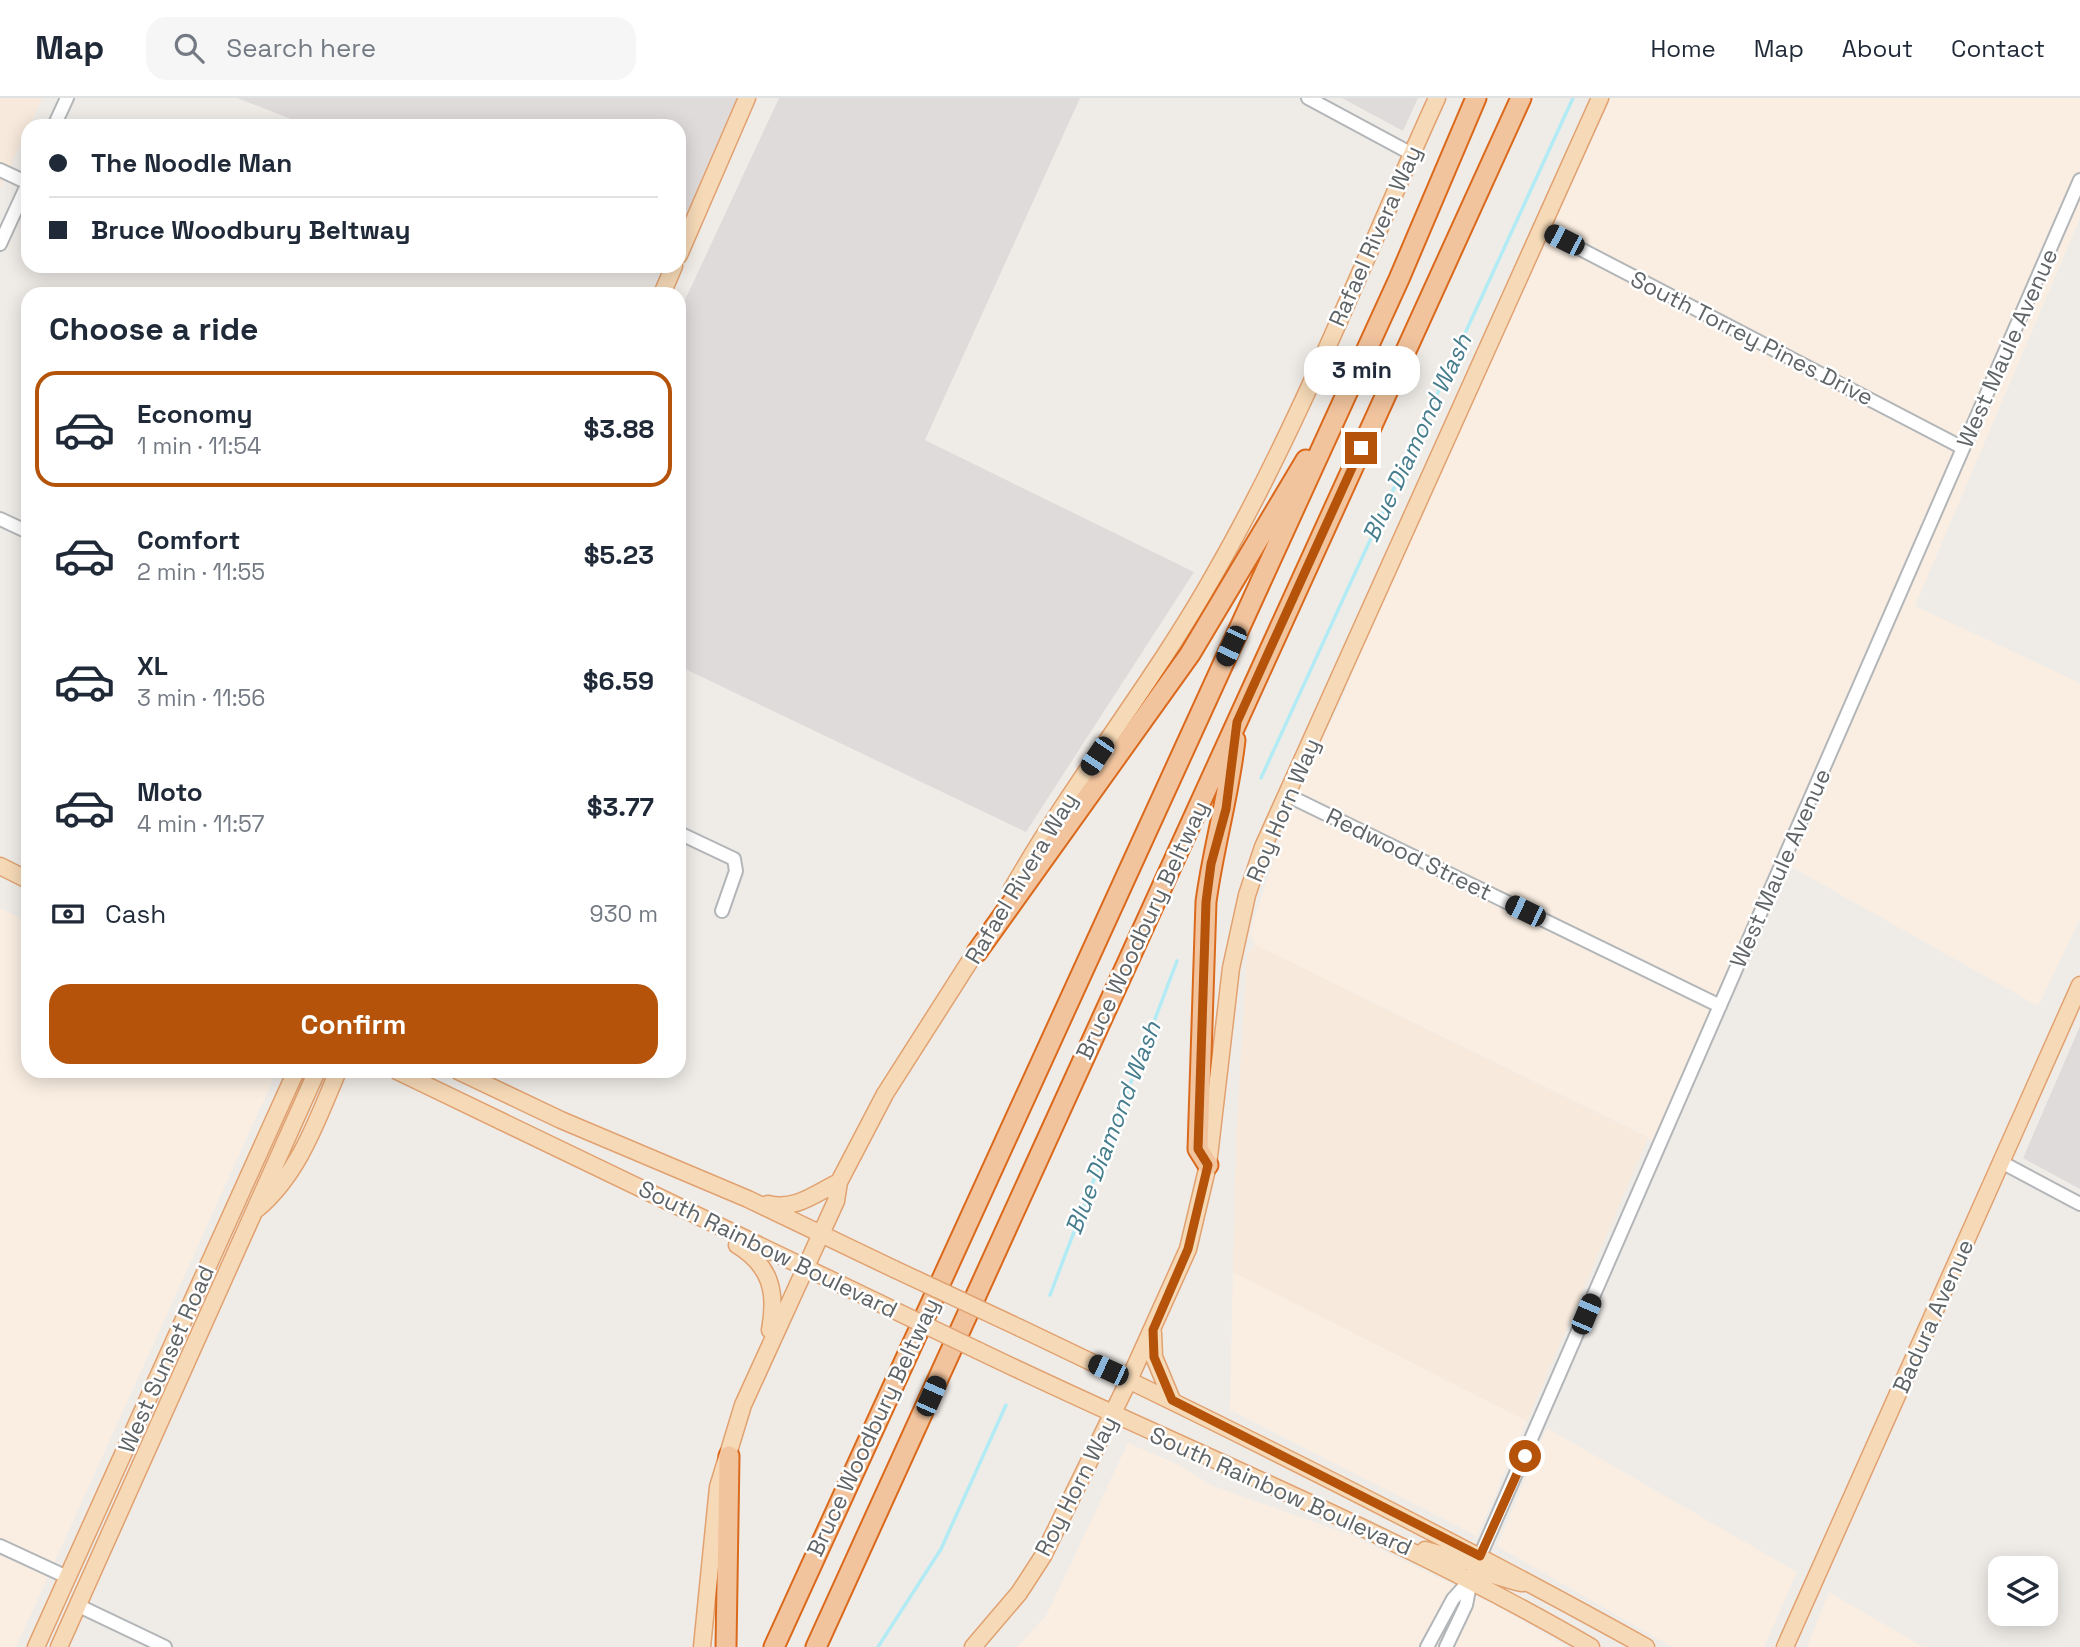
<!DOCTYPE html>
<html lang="en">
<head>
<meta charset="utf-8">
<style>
	:root { --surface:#fff; --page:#f6f6f7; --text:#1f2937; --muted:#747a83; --line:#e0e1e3; --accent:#b45309 }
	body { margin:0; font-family:"Space Grotesk",sans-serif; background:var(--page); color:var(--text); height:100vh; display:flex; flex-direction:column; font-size:26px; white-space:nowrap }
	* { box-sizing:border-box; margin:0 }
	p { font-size:23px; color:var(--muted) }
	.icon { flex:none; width:38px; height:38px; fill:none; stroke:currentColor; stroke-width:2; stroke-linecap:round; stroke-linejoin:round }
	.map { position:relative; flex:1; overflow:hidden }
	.details { position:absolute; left:21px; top:189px; width:665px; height:791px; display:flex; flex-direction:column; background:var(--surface); border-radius:21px; box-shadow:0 4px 18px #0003 }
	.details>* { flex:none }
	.top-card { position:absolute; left:21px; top:21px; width:665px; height:154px; border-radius:21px; box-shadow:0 4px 18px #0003; display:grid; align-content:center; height:154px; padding:0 28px; background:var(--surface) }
	.fabs { position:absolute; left:1988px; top:1458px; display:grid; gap:14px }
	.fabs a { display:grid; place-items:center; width:70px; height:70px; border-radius:14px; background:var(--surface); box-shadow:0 4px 18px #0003; font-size:35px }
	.end { position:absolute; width:32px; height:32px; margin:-16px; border:9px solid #b45309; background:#fff; box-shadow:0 0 0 4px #fff }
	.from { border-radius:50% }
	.bubble { position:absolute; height:49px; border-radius:21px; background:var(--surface); box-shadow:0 4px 18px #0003; font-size:23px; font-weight:600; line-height:49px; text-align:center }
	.car { position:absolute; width:21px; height:42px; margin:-21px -10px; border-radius:9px; box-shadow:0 0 5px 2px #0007; background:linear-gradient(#222 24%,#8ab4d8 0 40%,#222 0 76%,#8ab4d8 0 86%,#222 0) }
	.top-card b { display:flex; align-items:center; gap:24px; height:66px; font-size:26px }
	.top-card b+b { border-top:2px solid var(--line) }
	.top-card i { width:18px; height:18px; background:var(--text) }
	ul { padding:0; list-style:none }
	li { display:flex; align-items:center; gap:21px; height:116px; margin:0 14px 10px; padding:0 14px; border:4px solid transparent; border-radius:21px }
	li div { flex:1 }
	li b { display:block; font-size:26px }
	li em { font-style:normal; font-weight:600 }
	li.on { border-color:var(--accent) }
	li>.icon { width:63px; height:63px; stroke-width:1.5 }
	h2 { padding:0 28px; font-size:32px; line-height:84px }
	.pay { display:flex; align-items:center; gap:18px; height:77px; padding:0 28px; font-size:26px }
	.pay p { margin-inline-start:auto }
	.primary-button { display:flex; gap:14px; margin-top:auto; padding:14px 28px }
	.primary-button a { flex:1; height:80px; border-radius:21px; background:var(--accent); color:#fff; font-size:28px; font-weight:600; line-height:80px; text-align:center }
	header { display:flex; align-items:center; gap:42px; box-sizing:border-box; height:98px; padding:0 35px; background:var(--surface); border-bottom:2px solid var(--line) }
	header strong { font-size:33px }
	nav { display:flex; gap:38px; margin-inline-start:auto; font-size:24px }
	.search { width:490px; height:63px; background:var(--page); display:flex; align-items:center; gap:18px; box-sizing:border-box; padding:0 24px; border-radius:21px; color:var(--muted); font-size:26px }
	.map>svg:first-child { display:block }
	.commercial { fill:#faeee2 }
	.industrial { fill:#dfdbda }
	.sand { fill:#f7e9dc }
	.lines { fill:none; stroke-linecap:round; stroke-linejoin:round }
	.stream { stroke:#b3ebf5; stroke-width:3.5 }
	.minor-casing { stroke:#b3b6b8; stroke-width:16 }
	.major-casing { stroke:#e1a170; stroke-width:19 }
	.highway-casing { stroke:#db691c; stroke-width:23 }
	.minor { stroke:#fff; stroke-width:12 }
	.major { stroke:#f6dab7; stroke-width:16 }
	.highway { stroke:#f1c49e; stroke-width:19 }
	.major-bridge-casing { stroke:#e1a170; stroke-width:19; stroke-linecap:butt }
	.major-bridge { stroke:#f6dab7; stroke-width:16 }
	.route { stroke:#b45309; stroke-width:9 }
	.labels { text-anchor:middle; stroke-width:5; stroke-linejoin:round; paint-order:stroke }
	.street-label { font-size:23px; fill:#5f6466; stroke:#fff }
	.water-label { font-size:24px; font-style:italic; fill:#467d8d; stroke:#fff }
</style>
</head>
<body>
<header>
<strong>Map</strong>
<div class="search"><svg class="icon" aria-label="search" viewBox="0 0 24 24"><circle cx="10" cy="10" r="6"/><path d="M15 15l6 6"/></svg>Search here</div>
<nav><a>Home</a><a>Map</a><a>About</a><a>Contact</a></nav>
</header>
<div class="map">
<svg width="2080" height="1549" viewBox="0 0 2080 1549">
	<rect width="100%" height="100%" fill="#efece8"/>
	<path class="commercial" d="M1611 0H2080V120L1915 508 2080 585V821L2038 908 1790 768 1662 1050 1642 1036 1255 847 1250 834 1298 685 1341 605 1357 560Z
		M0 810 28 824V973H277L16 1549H0Z
		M1233 1174 1527 1323 1477 1438 1230 1312Z
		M1547 1330 1797 1474 1764 1549H1672L1497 1448Z
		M1128 1345 1179 1367 1213 1388 1353 1438 1495 1507 1568 1549H1017L1046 1518Z
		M1829 1494 1923 1549H1807Z"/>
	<path class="industrial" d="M237 0H747L679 157V28H309Z
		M779 0H1080L925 342 1194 474 1026 734 679 568V215Z
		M1342 0H1418L1403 33Z
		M2080 928V1091L2023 1060Z"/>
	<path class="sand" d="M0 0H42L0 91Z
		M1255 847 1648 1040 1527 1323 1233 1174 1236 1038 1247 857Z"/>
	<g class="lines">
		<path class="stream" d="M1261 680 1573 0
			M1050 1197 1177 863
			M878 1549 941 1451 1006 1307"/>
		<g class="minor-casing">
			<path id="minor" d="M1308 0 1412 56
				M54 28 67 0
				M0 72 28 85 0 146
				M1540 130 1963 350
				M0 421 28 434
				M1287 697 1720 908
				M679 735 734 761 736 773 722 813
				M2003 1065 2080 1106
				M0 1448 67 1479
				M1480 1458 2080 82
				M77 1507 165 1549
				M1427 1549 1453 1501 1471 1481
				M1446 1549 1466 1507 1471 1481"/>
		</g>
		<g class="major-casing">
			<path id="major" d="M679 157 747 0
				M662 196 674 168
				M0 768 28 782
				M1012 791C1074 682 1154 584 1215 475 1302 323 1365 158 1437 0
				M397 973 879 1205
				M458 973 561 1022 748 1101 894 1171
				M768 1106C795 1113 816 1095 839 1084
				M257 1111C299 1076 317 1022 338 973
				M737 1147C771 1168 777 1194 770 1232
				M1020 1230C1232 1331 1441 1435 1646 1549
				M1153 1235 1154 1259 1172 1302
				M977 1252C1182 1351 1394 1434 1591 1549
				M1425 1452 1465 1463 1471 1464 1480 1458
				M1471 1481 1474 1475C1486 1472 1508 1483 1522 1485
				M36 1549 296 973
				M59 1549 317 973
				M702 1549 718 1389 743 1307 836 1103 839 1084 885 996 982 844
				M973 1549 1019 1495 1043 1458 1129 1282 1188 1151 1208 1067 1231 870 1247 797 1263 749 1600 0
				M1785 1549 2080 887"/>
		</g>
		<g class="highway-casing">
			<path id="highway" d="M977 854 1190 556 1306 362
				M1208 1067 1198 1051 1206 804C1213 750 1229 697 1235 642
				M726 1549 729 1358
				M774 1549 1399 181 1476 0
				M816 1549 1521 0"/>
		</g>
		<use href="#minor" class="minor"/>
		<use href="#major" class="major"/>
		<use href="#highway" class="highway"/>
		<g class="major-bridge-casing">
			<path id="major-bridge" d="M894 1171 1020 1230
				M879 1205 977 1252"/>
		</g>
		<use href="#major-bridge" class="major-bridge"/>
	</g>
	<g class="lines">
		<path class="route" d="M1361 350 1237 624 1226 711 1211 766 1206 804 1198 1051 1208 1067 1188 1151 1153 1232 1154 1259 1172 1302 1480 1458 1525 1358"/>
	</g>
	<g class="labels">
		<g class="street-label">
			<text transform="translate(1375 138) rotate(-66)" y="8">Rafael Rivera Way</text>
			<text transform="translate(1752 240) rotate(27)" y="8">South Torrey Pines Drive</text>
			<text transform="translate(2007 250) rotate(-66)" y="8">West Maule Avenue</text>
			<text transform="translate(1283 712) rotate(-67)" y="8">Roy Horn Way</text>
			<text transform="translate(1409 756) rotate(26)" y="8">Redwood Street</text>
			<text transform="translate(1780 770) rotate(-66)" y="8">West Maule Avenue</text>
			<text transform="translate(1021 780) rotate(-59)" y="8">Rafael Rivera Way</text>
			<text transform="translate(1142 832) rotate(-65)" y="8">Bruce Woodbury Beltway</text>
			<text transform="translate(768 1151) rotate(26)" y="8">South Rainbow Boulevard</text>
			<text transform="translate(1933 1218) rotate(-66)" y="8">Badura Avenue</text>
			<text transform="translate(166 1261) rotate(-66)" y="8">West Sunset Road</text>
			<text transform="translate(873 1329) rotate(-65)" y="8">Bruce Woodbury Beltway</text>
			<text transform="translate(1076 1388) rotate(-63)" y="8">Roy Horn Way</text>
			<text transform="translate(1281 1393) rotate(24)" y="8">South Rainbow Boulevard</text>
		</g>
		<g class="water-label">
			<text transform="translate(1417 340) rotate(-65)" y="8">Blue Diamond Wash</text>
			<text transform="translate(1113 1030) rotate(-69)" y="8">Blue Diamond Wash</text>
		</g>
	</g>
</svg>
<div class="fabs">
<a><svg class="icon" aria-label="layers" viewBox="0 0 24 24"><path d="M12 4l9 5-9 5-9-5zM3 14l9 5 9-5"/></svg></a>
</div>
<i class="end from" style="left:1525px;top:1358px"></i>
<i class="end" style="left:1361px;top:350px"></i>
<div class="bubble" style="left:1304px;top:248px;width:116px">3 min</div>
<i class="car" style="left:1564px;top:142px;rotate:297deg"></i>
<i class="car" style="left:1231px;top:548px;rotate:205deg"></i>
<i class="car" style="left:1097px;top:658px;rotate:214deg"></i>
<i class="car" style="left:1525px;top:813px;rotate:296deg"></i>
<i class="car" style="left:1586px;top:1216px;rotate:23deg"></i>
<i class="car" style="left:1108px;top:1272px;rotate:295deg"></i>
<i class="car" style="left:931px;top:1298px;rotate:24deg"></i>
<div class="top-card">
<b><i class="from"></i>The Noodle Man</b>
<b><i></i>Bruce Woodbury Beltway</b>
</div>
<section class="details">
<h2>Choose a ride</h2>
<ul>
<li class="on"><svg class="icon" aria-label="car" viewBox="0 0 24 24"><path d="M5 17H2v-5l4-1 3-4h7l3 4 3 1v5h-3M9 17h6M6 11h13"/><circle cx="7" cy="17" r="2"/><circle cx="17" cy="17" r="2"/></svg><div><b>Economy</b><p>1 min · 11:54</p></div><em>$3.88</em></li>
<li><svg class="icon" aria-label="car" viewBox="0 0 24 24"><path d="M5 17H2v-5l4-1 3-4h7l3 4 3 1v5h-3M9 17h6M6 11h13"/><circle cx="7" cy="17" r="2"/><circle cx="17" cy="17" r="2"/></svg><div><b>Comfort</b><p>2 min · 11:55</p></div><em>$5.23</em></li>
<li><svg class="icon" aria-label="car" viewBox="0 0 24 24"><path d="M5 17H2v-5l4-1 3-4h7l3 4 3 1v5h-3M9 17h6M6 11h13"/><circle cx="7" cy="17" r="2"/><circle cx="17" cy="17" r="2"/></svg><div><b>XL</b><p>3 min · 11:56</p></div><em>$6.59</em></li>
<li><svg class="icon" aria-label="car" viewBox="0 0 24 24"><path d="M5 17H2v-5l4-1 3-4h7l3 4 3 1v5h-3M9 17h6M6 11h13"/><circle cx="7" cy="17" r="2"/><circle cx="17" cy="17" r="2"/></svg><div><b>Moto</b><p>4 min · 11:57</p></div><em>$3.77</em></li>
</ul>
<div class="pay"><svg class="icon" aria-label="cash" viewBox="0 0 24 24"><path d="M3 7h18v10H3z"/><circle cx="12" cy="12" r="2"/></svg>Cash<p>930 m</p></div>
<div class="primary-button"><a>Confirm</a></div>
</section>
</div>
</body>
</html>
